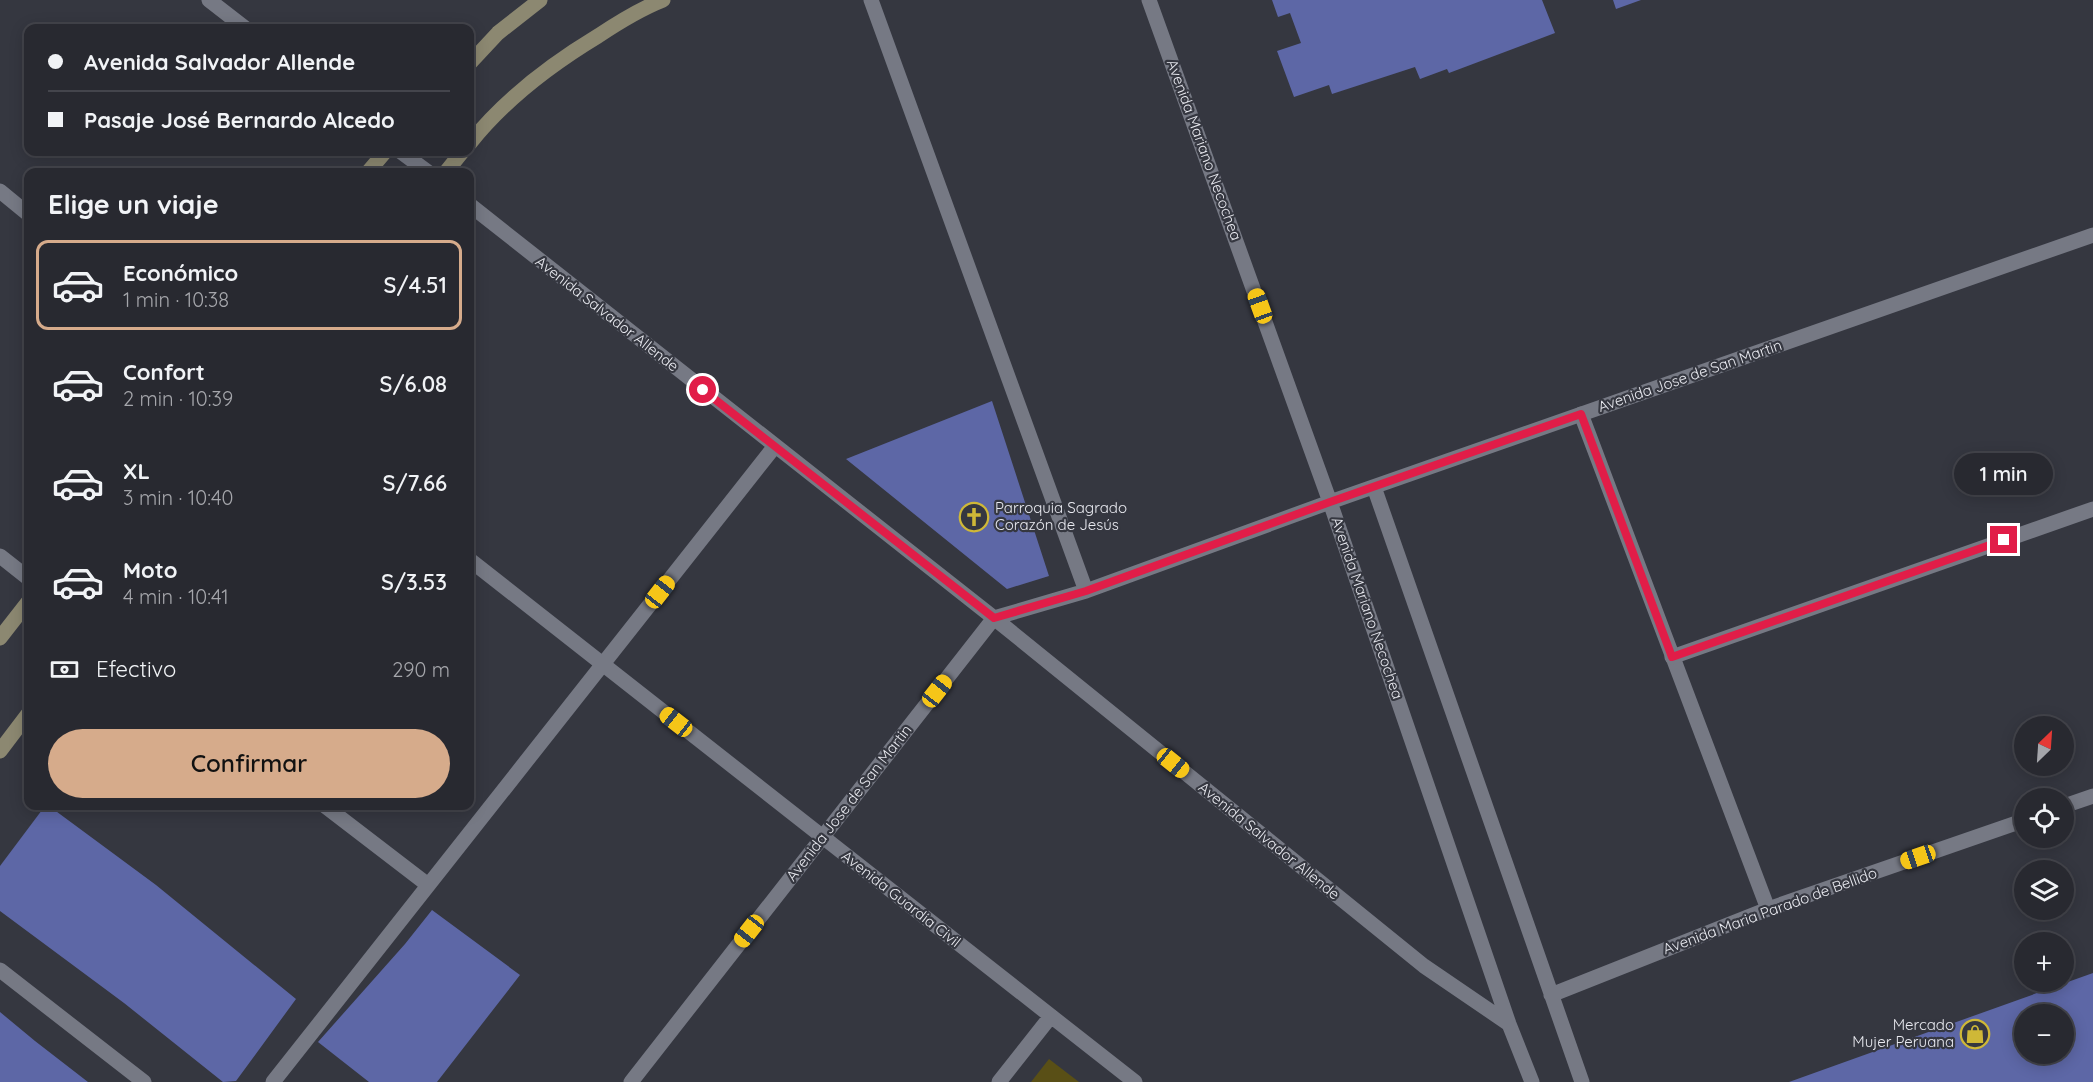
<!DOCTYPE html>
<html lang="es">
<head>
<meta charset="utf-8">
<style>
	:root { --surface:#282930; --page:#34353c; --text:#f1f3f6; --muted:#a5a6ab; --line:#44454c; --accent:#d6ab8b }
	body { margin:0; font-family:Quicksand,sans-serif; background:var(--page); color:var(--text); height:100vh; display:flex; flex-direction:column; font-size:22px; white-space:nowrap }
	* { box-sizing:border-box; margin:0 }
	p { font-size:20px; color:var(--muted) }
	.icon { flex:none; width:33px; height:33px; fill:none; stroke:currentColor; stroke-width:2; stroke-linecap:round; stroke-linejoin:round }
	.map { position:relative; flex:1; overflow:hidden }
	.drawer { position:absolute; left:24px; top:168px; width:450px; height:642px; display:flex; flex-direction:column; background:var(--surface); border-radius:12px; box-shadow:0 3px 15px #0003,0 0 0 2px var(--line) }
	.drawer>* { flex:none }
	.hud { position:absolute; left:24px; top:24px; width:450px; height:132px; border-radius:12px; box-shadow:0 3px 15px #0003,0 0 0 2px var(--line); display:grid; align-content:center; height:132px; padding:0 24px; background:var(--surface) }
	.needle { width:39px; rotate:25deg }
	.tools { position:absolute; left:2014px; top:716px; display:grid; gap:12px }
	.tools a { display:grid; place-items:center; width:60px; height:60px; border-radius:50%; background:var(--surface); box-shadow:0 3px 15px #0003,0 0 0 2px var(--line); font-size:30px }
	.end { position:absolute; width:27px; height:27px; margin:-14px; border:8px solid #e11d48; background:#fff; box-shadow:0 0 0 3px #fff }
	.from { border-radius:50% }
	.bubble { position:absolute; height:42px; border-radius:21px; background:var(--surface); box-shadow:0 3px 15px #0003,0 0 0 2px var(--line); font-size:20px; font-weight:600; line-height:42px; text-align:center }
	.car { position:absolute; width:18px; height:36px; margin:-18px -9px; border-radius:8px; box-shadow:0 0 4px 2px #0007; background:linear-gradient(#f5c518 24%,#345 0 40%,#f5c518 0 76%,#345 0 86%,#f5c518 0) }
	.hud b { display:flex; align-items:center; gap:21px; height:57px; font-size:22px }
	.hud b+b { border-top:2px solid var(--line) }
	.hud i { width:15px; height:15px; background:var(--text) }
	ul { padding:0; list-style:none }
	li { display:flex; align-items:center; gap:18px; height:90px; margin:0 12px 9px; padding:0 12px; border:3px solid transparent; border-radius:12px }
	li div { flex:1 }
	li b { display:block; font-size:22px }
	li em { font-style:normal; font-weight:600 }
	li.on { border-color:var(--accent) }
	li>.icon { width:54px; height:54px; stroke-width:1.5 }
	h2 { padding:0 24px; font-size:27px; line-height:72px }
	.pay { display:flex; align-items:center; gap:15px; height:66px; padding:0 24px; font-size:22px }
	.pay p { margin-inline-start:auto }
	.primary-button { display:flex; gap:12px; margin-top:auto; padding:12px 24px }
	.primary-button a { flex:1; height:69px; border-radius:36px; background:var(--accent); color:#111; font-size:24px; font-weight:600; line-height:69px; text-align:center }
	.map>svg:first-child { display:block }
	.green { fill:#594f16 }
	.building { fill:#5d67a6; fill-rule:evenodd }
	.lines { fill:none; stroke-linecap:round; stroke-linejoin:round }
	.lane { stroke:#767984; stroke-width:15 }
	.street { stroke:#767984; stroke-width:15 }
	.secondary { stroke:#8c8871; stroke-width:15 }
	.route { stroke:#e11d48; stroke-width:8 }
	.labels { text-anchor:middle; stroke-width:4.5; stroke-linejoin:round; paint-order:stroke }
	.street-label { font-size:15px; fill:#e9eaf0; stroke:#353740 }
	.poi-label { font-size:15px; fill:#e9eaf0; stroke:#353740; text-anchor:start }
</style>
</head>
<body>
<div class="map">
<svg width="2093" height="1082" viewBox="0 0 2093 1082">
	<rect width="100%" height="100%" fill="#353740"/>
	<path class="green" d="M1049 1059 1079 1082H1031Z"/>
	<path class="building" d="M1272 0H1542L1555 33 1449 73 1447 69 1420 79 1415 67 1332 94 1329 85 1294 97 1277 51 1301 43 1290 13 1278 17Z
		M1613 0H1641L1616 9Z
		M992 401 1049 576 1007 589 846 459Z
		M45 806H49L156 885 296 999 236 1081 223 1082 124 1003 0 911V866Z
		M432 910 520 975 437 1082H369L318 1042 405 944Z
		M2093 973V1082H1789ZM2025 1014H2064V1053H2025Z
		M0 1012 35 1041 88 1082H0Z"/>
	<g class="lines">
		<path class="lane" d="M1581 414 1768 909"/>
		<path class="street" d="M209 0 245 28
			M871 0 1086 591
			M1149 0 1330 502 1509 1024 1532 1082
			M401 152 428 172
			M0 191 28 214
			M470 205 994 618 1424 966 1509 1024
			M1374 487 1582 1082
			M0 556 28 578
			M470 560 1135 1082
			M1672 657 2093 509
			M325 806 428 885
			M2064 806 2093 796
			M0 970 144 1082
			M1551 995 1768 909 2025 820
			M273 1082 775 446
			M631 1082 994 618 1086 591 1330 502 2093 235
			M999 1082 1051 1016"/>
		<path class="secondary" d="M470 63 498 33 540 0
			M470 143C505 99 550 65 598 36 619 22 640 9 663 0
			M368 172 385 152
			M446 172 462 152
			M0 638 28 602
			M0 751 28 714"/>
	</g>
	<g class="lines">
		<path class="route" d="M703 390 994 618 1086 591 1330 502 1581 414 1672 657 2004 540"/>
	</g>
	<defs>
		<g id="church-ring" transform="scale(1.5)"><circle r="9.5" fill="#353740" stroke="#cfb837" stroke-width="1.5"/><path d="M-1.2-6h2.4v3.5h3.3v2.4h-3.3V6h-2.4V-.1h-3.3v-2.4h3.3Z" fill="#cfb837"/></g>
		<g id="shop-ring" transform="scale(1.5)"><circle r="9.5" fill="#353740" stroke="#cfb837" stroke-width="1.5"/><path d="M-5-2.5h2.3a2.7 3.5 0 0 1 5.4 0H5L5.5 6h-11ZM-1.5-2.5h3a1.5 2.3 0 0 0-3 0Z" fill="#cfb837"/></g>
	</defs>
	<g fill-rule="evenodd">
		<use href="#church-ring" x="974" y="517"/>
		<use href="#shop-ring" x="1975" y="1034"/>
	</g>
	<g class="labels">
		<g class="street-label">
			<text transform="translate(1204 150) rotate(70)" y="5">Avenida Mariano Necochea</text>
			<text transform="translate(607 314) rotate(38)" y="5">Avenida Salvador Allende</text>
			<text transform="translate(1690 376) rotate(-19)" y="5">Avenida Jose de San Martin</text>
			<text transform="translate(1367 608) rotate(71)" y="5">Avenida Mariano Necochea</text>
			<text transform="translate(849 803) rotate(-52)" y="5">Avenida Jose de San Martin</text>
			<text transform="translate(1269 841) rotate(39)" y="5">Avenida Salvador Allende</text>
			<text transform="translate(901 899) rotate(38)" y="5">Avenida Guardia Civil</text>
			<text transform="translate(1770 911) rotate(-20)" y="5">Avenida Maria Parado de Bellido</text>
		</g>
		<g class="poi-label">
			<text x="995" y="513">Parroquia Sagrado<tspan x="995" dy="17">Corazón de Jesús</tspan></text>
			<text x="1954" y="1030" text-anchor="end">Mercado<tspan x="1954" dy="17">Mujer Peruana</tspan></text>
		</g>
	</g>
</svg>
<div class="tools">
<a><svg class="needle" viewBox="-14 -14 28 28"><path d="M0-13l5 13h-10z" fill="#e53935"/><path d="M0 13l5-13h-10z" fill="#a5a6ab"/></svg></a>
<a><svg class="icon" aria-label="locate" viewBox="0 0 24 24"><circle cx="12" cy="12" r="6"/><path d="M12 2v4M12 18v4M2 12h4M18 12h4"/></svg></a>
<a><svg class="icon" aria-label="layers" viewBox="0 0 24 24"><path d="M12 4l9 5-9 5-9-5zM3 14l9 5 9-5"/></svg></a>
<a>+</a>
<a>−</a>
</div>
<i class="end from" style="left:703px;top:390px"></i>
<i class="end" style="left:2004px;top:540px"></i>
<div class="bubble" style="left:1954px;top:453px;width:99px">1 min</div>
<i class="car" style="left:1260px;top:306px;rotate:340deg"></i>
<i class="car" style="left:660px;top:592px;rotate:38deg"></i>
<i class="car" style="left:937px;top:691px;rotate:38deg"></i>
<i class="car" style="left:676px;top:722px;rotate:308deg"></i>
<i class="car" style="left:1173px;top:763px;rotate:129deg"></i>
<i class="car" style="left:1918px;top:857px;rotate:251deg"></i>
<i class="car" style="left:749px;top:931px;rotate:218deg"></i>
<div class="hud">
<b><i class="from"></i>Avenida Salvador Allende</b>
<b><i></i>Pasaje José Bernardo Alcedo</b>
</div>
<section class="drawer">
<h2>Elige un viaje</h2>
<ul>
<li class="on"><svg class="icon" aria-label="car" viewBox="0 0 24 24"><path d="M5 17H2v-5l4-1 3-4h7l3 4 3 1v5h-3M9 17h6M6 11h13"/><circle cx="7" cy="17" r="2"/><circle cx="17" cy="17" r="2"/></svg><div><b>Económico</b><p>1 min · 10:38</p></div><em>S/4.51</em></li>
<li><svg class="icon" aria-label="car" viewBox="0 0 24 24"><path d="M5 17H2v-5l4-1 3-4h7l3 4 3 1v5h-3M9 17h6M6 11h13"/><circle cx="7" cy="17" r="2"/><circle cx="17" cy="17" r="2"/></svg><div><b>Confort</b><p>2 min · 10:39</p></div><em>S/6.08</em></li>
<li><svg class="icon" aria-label="car" viewBox="0 0 24 24"><path d="M5 17H2v-5l4-1 3-4h7l3 4 3 1v5h-3M9 17h6M6 11h13"/><circle cx="7" cy="17" r="2"/><circle cx="17" cy="17" r="2"/></svg><div><b>XL</b><p>3 min · 10:40</p></div><em>S/7.66</em></li>
<li><svg class="icon" aria-label="car" viewBox="0 0 24 24"><path d="M5 17H2v-5l4-1 3-4h7l3 4 3 1v5h-3M9 17h6M6 11h13"/><circle cx="7" cy="17" r="2"/><circle cx="17" cy="17" r="2"/></svg><div><b>Moto</b><p>4 min · 10:41</p></div><em>S/3.53</em></li>
</ul>
<div class="pay"><svg class="icon" aria-label="cash" viewBox="0 0 24 24"><path d="M3 7h18v10H3z"/><circle cx="12" cy="12" r="2"/></svg>Efectivo<p>290 m</p></div>
<div class="primary-button"><a>Confirmar</a></div>
</section>
</div>
</body>
</html>
